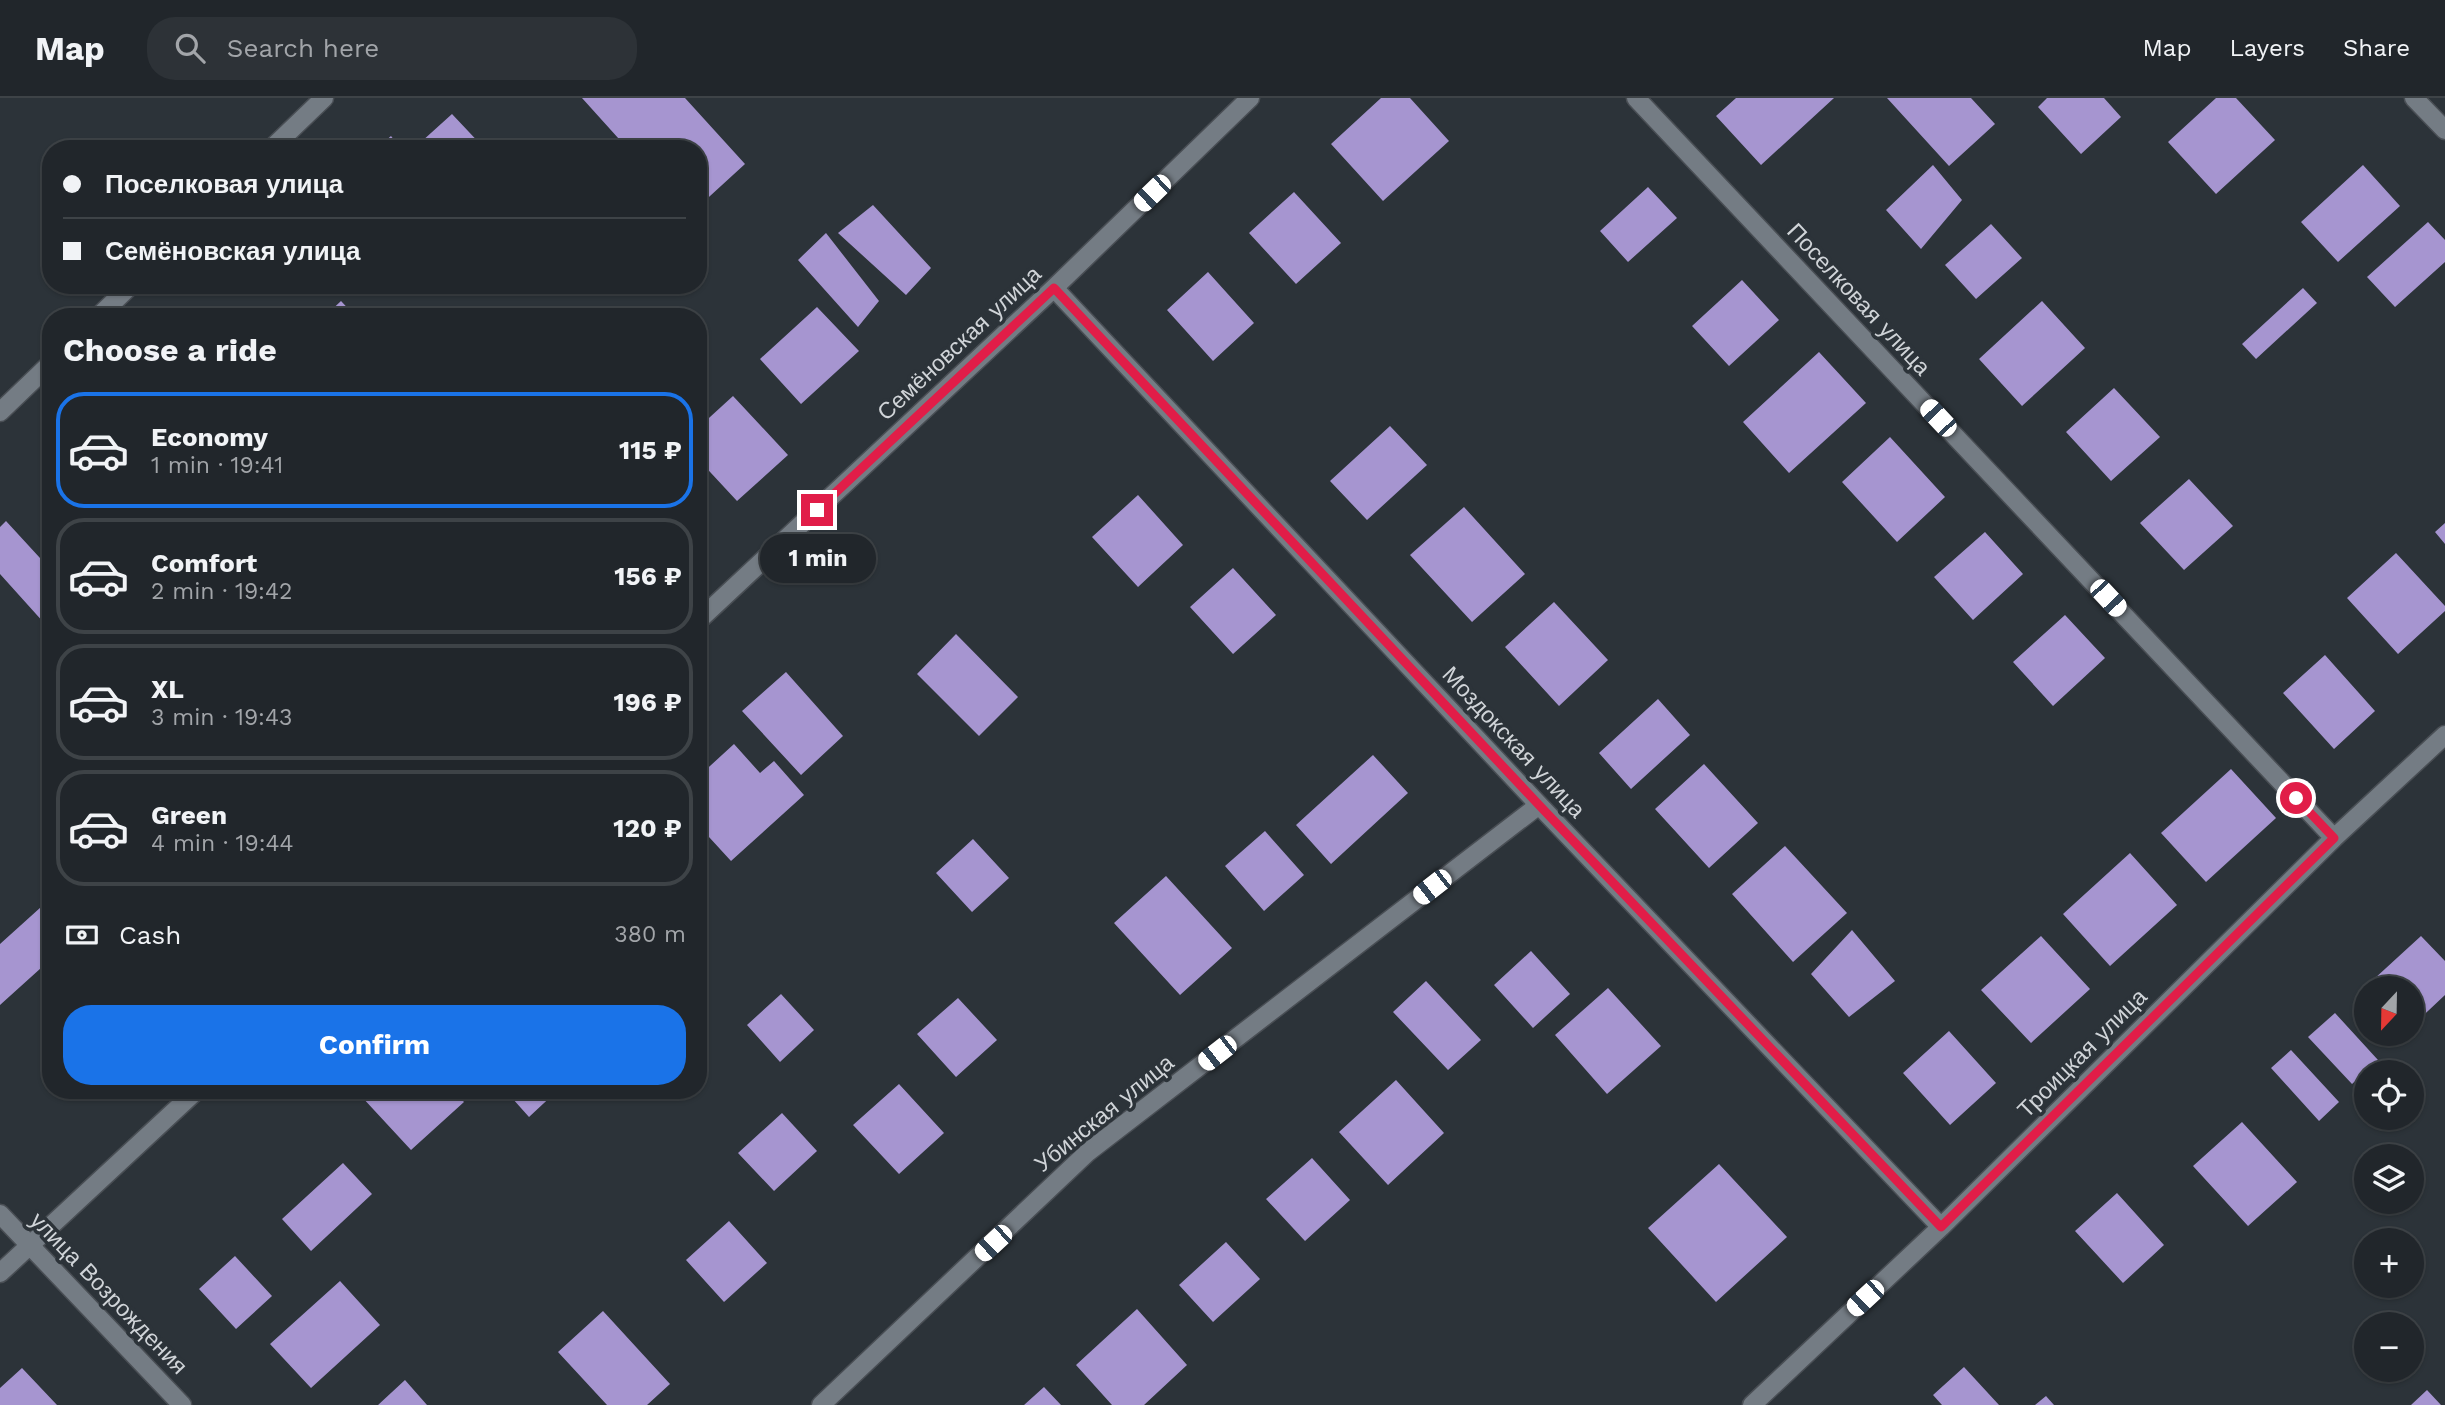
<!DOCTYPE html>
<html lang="en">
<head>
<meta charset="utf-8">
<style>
	:root { --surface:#21262b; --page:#2d3237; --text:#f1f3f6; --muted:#a2a5a9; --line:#3e4347; --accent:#1a73e8 }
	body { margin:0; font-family:"Work Sans",sans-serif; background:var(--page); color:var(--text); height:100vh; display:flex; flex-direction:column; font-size:26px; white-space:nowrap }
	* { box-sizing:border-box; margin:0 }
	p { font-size:23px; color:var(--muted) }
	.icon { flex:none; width:38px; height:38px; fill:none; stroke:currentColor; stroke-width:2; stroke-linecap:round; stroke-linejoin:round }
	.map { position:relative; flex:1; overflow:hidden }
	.details { position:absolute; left:42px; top:210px; width:665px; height:791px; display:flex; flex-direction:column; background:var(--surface); border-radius:28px; box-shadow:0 2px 5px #0004,0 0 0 2px var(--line) }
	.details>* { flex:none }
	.guide { position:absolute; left:42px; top:42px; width:665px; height:154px; border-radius:28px; box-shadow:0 2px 5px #0004,0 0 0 2px var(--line); display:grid; align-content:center; height:154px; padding:0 21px; background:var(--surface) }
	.needle { width:46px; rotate:202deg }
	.tools { position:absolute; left:2354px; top:878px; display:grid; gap:14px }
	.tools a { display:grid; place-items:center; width:70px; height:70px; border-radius:50%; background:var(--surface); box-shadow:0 2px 5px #0004,0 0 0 2px var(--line); font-size:35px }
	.end { position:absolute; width:32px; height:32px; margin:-16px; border:9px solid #e11d48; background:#fff; box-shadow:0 0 0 4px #fff }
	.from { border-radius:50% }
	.bubble { position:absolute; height:49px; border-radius:24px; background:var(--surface); box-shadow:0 2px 5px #0004,0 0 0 2px var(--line); font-size:23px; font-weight:700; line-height:49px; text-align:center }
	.car { position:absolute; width:21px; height:42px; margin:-21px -10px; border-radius:9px; box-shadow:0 0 5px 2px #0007; background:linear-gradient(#fff 24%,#345 0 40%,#fff 0 76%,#345 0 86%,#fff 0) }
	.guide b { display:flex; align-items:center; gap:24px; height:66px; font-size:26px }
	.guide b+b { border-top:2px solid var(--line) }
	.guide i { width:18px; height:18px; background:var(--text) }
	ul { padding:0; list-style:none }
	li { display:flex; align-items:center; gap:21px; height:116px; margin:0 14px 10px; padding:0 7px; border:4px solid var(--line); border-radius:28px }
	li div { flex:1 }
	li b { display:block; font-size:26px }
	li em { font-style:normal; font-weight:700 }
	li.active { border-color:var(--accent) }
	li>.icon { width:63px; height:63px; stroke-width:1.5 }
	h2 { padding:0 21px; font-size:32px; line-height:84px }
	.pay { display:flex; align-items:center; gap:18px; height:77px; padding:0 21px; font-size:26px }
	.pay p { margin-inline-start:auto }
	.button { display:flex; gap:14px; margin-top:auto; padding:14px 21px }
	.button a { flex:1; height:80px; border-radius:28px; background:var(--accent); color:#fff; font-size:28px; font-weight:700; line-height:80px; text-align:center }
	header { display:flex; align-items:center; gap:42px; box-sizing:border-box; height:98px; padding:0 35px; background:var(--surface); border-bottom:2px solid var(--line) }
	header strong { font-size:33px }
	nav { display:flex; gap:38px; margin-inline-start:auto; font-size:24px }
	.search { width:490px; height:63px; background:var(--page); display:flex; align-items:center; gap:18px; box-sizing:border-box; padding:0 24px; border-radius:28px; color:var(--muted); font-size:26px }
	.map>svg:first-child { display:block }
	.building { fill:#a695d0 }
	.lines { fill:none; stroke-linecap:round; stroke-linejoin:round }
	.minor-casing { stroke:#494e54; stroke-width:21 }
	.minor { stroke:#747c84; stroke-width:18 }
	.route { stroke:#e11d48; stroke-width:9 }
	.labels { text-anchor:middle; stroke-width:7; stroke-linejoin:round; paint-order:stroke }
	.street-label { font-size:23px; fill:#d0d4d8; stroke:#2c3339 }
</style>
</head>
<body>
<header>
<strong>Map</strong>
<div class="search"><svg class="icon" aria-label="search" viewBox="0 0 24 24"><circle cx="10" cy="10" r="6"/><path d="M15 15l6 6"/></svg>Search here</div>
<nav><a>Map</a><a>Layers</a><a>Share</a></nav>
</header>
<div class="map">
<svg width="2445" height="1307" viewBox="0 0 2445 1307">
	<rect width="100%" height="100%" fill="#2c3339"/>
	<path class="building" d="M582 0H685L745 66 698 109V51H628Z
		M1381 0H1410L1449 43 1383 103 1331 46Z
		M1736 0H1834L1761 67 1716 18Z
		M1887 0H1971L1995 26 1949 68Z
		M2047 0H2104L2121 19 2081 56 2038 9Z
		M2216 0H2236L2275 42 2216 96 2168 44Z
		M452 16 485 51H428L421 44Z
		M391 38 401 51H376Z
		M1933 67 1962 102 1921 151 1886 112Z
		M2363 67 2400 108 2338 164 2301 124Z
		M1648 89 1677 120 1628 164 1600 133Z
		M1294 94 1341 145 1296 186 1249 135Z
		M873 107 931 170 906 197 838 135Z
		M2428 124 2445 142V164L2395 209 2367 179Z
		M1991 126 2022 160 1976 201 1945 167Z
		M826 135 879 203 858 229 798 162Z
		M1208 174 1254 225 1213 263 1167 212Z
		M1742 182 1779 222 1729 268 1692 228Z
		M347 187H365L355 196Z
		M2303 190 2317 205 2256 261 2242 246Z
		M341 203 356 219H324Z
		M2042 203 2085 250 2022 308 1979 261Z
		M817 209 859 253 801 306 760 261Z
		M1819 254 1866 305 1789 375 1743 324Z
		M2114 290 2160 339 2111 383 2066 334Z
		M733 298 788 357 737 403 698 361V330Z
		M1390 328 1427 367 1367 422 1330 383Z
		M1890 339 1945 399 1897 444 1842 384Z
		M2189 381 2233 428 2184 472 2140 425Z
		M1138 397 1183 447 1138 489 1092 439Z
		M1464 409 1525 476 1472 524 1410 457Z
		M6 423 51 472V521L45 526 0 476V429Z
		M2445 425V446L2435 434Z
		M1985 434 2023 476 1973 522 1934 479Z
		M2396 455 2445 508V513L2398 556 2347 500Z
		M1233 470 1276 517 1233 556 1190 509Z
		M1554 504 1608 562 1559 608 1505 549Z
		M2065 517 2105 560 2053 608 2013 564Z
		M956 536 1018 599 979 638 917 576Z
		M2325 557 2375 613 2334 651 2283 595Z
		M786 574 843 638 801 677 742 613Z
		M1658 601 1690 637 1631 691 1599 655Z
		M734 646 760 675 774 663 804 697 731 763 698 727V679Z
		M1373 657 1408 695 1331 766 1296 727Z
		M1704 666 1758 725 1709 770 1655 711Z
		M2231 671 2276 720 2206 784 2161 735Z
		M1265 733 1304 777 1264 813 1225 768Z
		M973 741 1009 780 972 814 936 775Z
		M1785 748 1847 815 1793 864 1732 796Z
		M2130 755 2177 807 2110 868 2063 816Z
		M1166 778 1232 850 1180 897 1114 825Z
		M51 800V881L41 870 0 907V846Z
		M1852 832 1895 883 1849 919 1811 876Z
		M2041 838 2090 891 2031 945 1981 892Z
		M2421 838 2445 863V897L2412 928V891H2366V896L2362 892Z
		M1531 853 1570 896 1533 930 1494 887Z
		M1426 883 1481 942 1448 972 1393 914Z
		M1608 890 1661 948 1607 996 1555 937Z
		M781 896 814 932 780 964 747 927Z
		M958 900 997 942 956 979 917 936Z
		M2335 915 2378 962 2352 986 2308 939Z
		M1949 933 1996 985 1950 1027 1903 975Z
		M2291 952 2339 1004 2319 1023 2271 970Z
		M1396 982 1444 1035 1388 1087 1339 1034Z
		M899 986 944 1035 899 1076 853 1027Z
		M367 992H453L464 1004 411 1052 361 998Z
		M505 992H558L529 1019Z
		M782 1015 817 1053 774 1093 738 1055Z
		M2242 1024 2297 1084 2248 1128 2193 1068Z
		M1312 1060 1350 1102 1305 1143 1266 1101Z
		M343 1065 372 1096 311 1153 282 1121Z
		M1719 1066 1787 1139 1716 1204 1648 1130Z
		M2117 1095 2164 1147 2123 1185 2075 1133Z
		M729 1123 767 1165 724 1204 686 1162Z
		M1226 1144 1260 1181 1213 1224 1179 1187Z
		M235 1158 272 1198 236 1231 199 1191Z
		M340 1183 380 1227 311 1290 270 1246Z
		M1137 1211 1187 1267 1144 1307H1112L1076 1267Z
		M603 1213 670 1286 647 1307H607L558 1254Z
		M1964 1269 1999 1307H1942L1933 1297Z
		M22 1270 57 1307H0V1290Z
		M405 1282 427 1307H378Z
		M1044 1289 1061 1307H1024Z
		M2427 1292 2441 1307H2411Z
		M2046 1298 2054 1307H2035Z"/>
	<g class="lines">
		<g class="minor-casing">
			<path id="minor" d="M1636 0 2334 740
				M2414 0 2445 32
				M271 51 324 0
				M1054 190 1539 707 1941 1129
				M98 219 131 187
				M0 314 51 265
				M698 523 1054 190 1250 0
				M0 1116 182 1307
				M0 1175 197 992
				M821 1307 1088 1054 1539 707
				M1752 1307 1941 1129 2334 740 2445 637"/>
		</g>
		<use href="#minor" class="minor"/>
	</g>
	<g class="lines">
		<path class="route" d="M817 412 1054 190 1539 707 1941 1129 2334 740 2296 700"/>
	</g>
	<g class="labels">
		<g class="street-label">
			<text transform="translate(1859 201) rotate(47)" y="8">Поселковая улица</text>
			<text transform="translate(959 245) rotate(-43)" y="8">Семёновская улица</text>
			<text transform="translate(1514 644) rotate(47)" y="8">Моздокская улица</text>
			<text transform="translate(2082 955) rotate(-45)" y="8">Троицкая улица</text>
			<text transform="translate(1104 1015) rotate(-39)" y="8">Убинская улица</text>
			<text transform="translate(109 1195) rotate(46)" y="8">улица Возрождения</text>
		</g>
	</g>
</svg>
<div class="tools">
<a><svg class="needle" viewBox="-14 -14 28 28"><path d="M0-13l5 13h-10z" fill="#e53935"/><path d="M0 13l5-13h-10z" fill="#a2a5a9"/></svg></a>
<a><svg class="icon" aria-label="locate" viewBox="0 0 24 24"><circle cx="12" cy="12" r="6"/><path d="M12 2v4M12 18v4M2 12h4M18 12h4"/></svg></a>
<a><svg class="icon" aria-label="layers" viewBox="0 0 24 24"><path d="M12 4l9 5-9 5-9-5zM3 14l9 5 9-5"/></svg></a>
<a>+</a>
<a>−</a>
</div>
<i class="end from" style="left:2296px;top:700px"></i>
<i class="end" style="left:817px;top:412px"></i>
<div class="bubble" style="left:760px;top:436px;width:116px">1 min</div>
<i class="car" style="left:1152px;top:95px;rotate:226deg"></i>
<i class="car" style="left:1938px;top:320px;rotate:317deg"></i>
<i class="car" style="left:2108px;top:500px;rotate:137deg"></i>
<i class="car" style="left:1432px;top:789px;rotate:232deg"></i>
<i class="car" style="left:1217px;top:955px;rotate:232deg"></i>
<i class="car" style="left:993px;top:1145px;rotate:227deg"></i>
<i class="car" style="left:1865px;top:1200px;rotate:227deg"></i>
<div class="guide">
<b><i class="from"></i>Поселковая улица</b>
<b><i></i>Семёновская улица</b>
</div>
<section class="details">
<h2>Choose a ride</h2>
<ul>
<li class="active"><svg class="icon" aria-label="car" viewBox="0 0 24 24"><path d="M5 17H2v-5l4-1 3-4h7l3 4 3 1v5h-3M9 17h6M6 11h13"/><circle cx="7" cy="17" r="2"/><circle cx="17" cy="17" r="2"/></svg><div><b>Economy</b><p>1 min · 19:41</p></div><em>115 ₽</em></li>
<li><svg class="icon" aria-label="car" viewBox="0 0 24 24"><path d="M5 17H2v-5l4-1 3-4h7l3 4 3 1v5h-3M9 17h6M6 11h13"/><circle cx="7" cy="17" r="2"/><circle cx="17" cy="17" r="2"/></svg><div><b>Comfort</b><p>2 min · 19:42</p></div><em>156 ₽</em></li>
<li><svg class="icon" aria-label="car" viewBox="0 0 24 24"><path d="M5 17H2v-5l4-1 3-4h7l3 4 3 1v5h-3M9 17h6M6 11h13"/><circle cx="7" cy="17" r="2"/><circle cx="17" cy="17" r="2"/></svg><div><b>XL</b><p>3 min · 19:43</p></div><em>196 ₽</em></li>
<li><svg class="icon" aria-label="car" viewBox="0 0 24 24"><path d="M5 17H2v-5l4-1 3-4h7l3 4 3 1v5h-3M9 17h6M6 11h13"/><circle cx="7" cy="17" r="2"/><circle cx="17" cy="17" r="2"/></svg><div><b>Green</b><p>4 min · 19:44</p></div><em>120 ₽</em></li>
</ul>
<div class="pay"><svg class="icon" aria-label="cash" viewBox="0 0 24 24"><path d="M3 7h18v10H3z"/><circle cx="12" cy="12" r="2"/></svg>Cash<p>380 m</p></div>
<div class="button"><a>Confirm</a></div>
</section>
</div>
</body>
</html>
